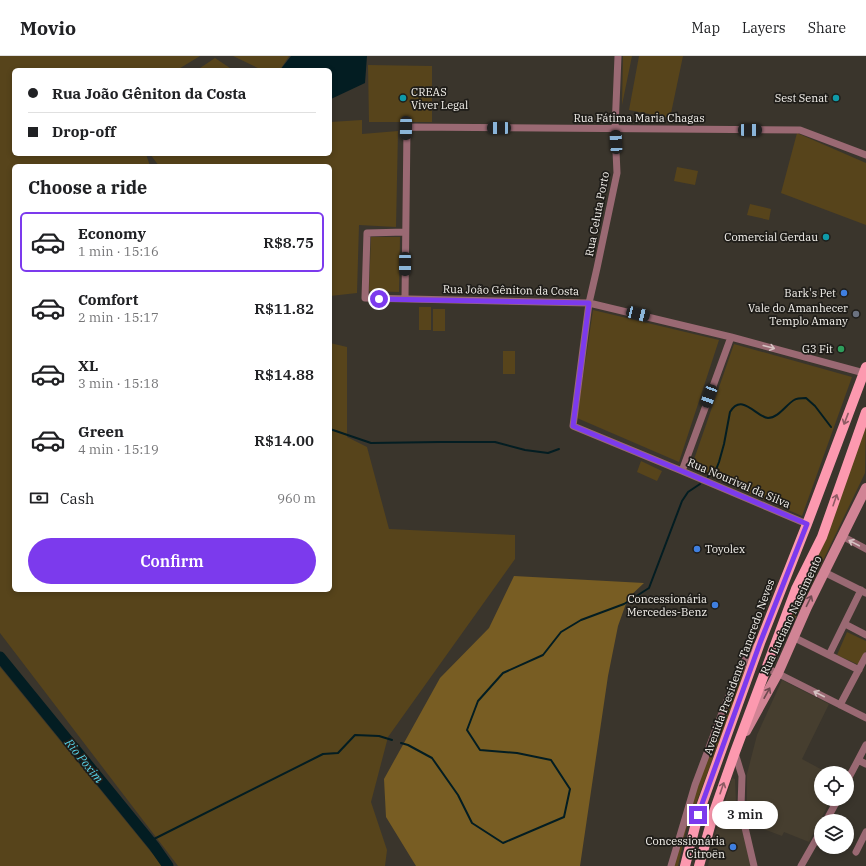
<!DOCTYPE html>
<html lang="en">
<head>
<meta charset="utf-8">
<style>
	:root { --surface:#fff; --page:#f6f6f6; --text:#202124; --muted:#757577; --line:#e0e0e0; --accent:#7c3aed }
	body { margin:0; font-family:"IBM Plex Serif",serif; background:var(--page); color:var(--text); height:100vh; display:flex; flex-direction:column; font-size:15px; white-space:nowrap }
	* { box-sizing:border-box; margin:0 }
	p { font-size:13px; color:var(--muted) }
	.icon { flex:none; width:22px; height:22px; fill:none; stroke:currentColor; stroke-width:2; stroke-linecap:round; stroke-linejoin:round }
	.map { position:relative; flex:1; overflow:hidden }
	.details { position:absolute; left:12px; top:108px; width:320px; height:428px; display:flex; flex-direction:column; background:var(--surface); border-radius:6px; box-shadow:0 2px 6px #0003 }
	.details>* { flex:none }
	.top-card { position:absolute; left:12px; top:12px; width:320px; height:88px; border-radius:6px; box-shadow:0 2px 6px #0003; display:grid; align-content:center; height:88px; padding:0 16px; background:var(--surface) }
	.tools { position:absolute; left:814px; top:710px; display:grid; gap:8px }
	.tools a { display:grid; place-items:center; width:40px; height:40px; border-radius:50%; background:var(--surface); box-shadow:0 2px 6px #0003; font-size:20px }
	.end { position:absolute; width:18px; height:18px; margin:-9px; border:5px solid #7c3aed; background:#fff; box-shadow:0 0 0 2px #fff }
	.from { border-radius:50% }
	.bubble { position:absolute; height:28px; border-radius:14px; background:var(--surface); box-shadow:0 2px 6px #0003; font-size:13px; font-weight:600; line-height:28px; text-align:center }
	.car { position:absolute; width:12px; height:24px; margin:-12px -6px; border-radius:5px; box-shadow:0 0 3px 1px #0007; background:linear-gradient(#222 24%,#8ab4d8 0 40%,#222 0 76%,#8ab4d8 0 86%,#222 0) }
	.top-card b { display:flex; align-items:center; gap:14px; height:38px; font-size:15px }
	.top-card b+b { border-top:1px solid var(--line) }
	.top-card i { width:10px; height:10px; background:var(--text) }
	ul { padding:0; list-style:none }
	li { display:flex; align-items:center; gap:12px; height:60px; margin:0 8px 6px; padding:0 8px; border:2px solid transparent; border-radius:6px }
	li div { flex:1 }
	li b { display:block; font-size:15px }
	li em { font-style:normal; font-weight:600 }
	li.current { border-color:var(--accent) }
	li>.icon { width:36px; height:36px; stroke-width:1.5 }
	h2 { padding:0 16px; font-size:18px; line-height:48px }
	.pay { display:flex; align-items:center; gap:10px; height:44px; padding:0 16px; font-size:15px }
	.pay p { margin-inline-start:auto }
	.cta { display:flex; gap:8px; margin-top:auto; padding:8px 16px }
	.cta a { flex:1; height:46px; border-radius:24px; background:var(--accent); color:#fff; font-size:16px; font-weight:600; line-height:46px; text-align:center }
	header { display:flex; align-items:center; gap:24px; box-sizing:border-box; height:56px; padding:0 20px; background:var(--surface); border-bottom:1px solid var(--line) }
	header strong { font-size:19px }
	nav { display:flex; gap:22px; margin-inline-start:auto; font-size:14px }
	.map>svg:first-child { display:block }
	.built { fill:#463e2f }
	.green { fill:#57441b }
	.forest { fill:#785d23 }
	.water { fill:#031d22 }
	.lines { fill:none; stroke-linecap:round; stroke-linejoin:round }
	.stream { stroke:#031d22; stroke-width:2 }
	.river { stroke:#031d22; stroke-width:11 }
	.street { stroke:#9a6973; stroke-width:7 }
	.secondary { stroke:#d18495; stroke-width:10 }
	.primary { stroke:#fc99af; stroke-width:10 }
	.oneway { stroke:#d5c2c2 }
	.oneway2 { stroke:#8e5b64 }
	.oneway3 { stroke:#6f4b51 }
	.route { stroke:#7c3aed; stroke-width:5 }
	.culture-dot { fill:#0f9aa8; stroke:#1f1d19; stroke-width:1.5 }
	.shop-dot { fill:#3f7fe0; stroke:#1f1d19; stroke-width:1.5 }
	.worship-dot { fill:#6b7280; stroke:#1f1d19; stroke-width:1.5 }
	.leisure-dot { fill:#2e9e5b; stroke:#1f1d19; stroke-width:1.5 }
	.labels { text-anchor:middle; stroke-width:3.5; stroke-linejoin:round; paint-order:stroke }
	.poi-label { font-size:11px; fill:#f5f2ed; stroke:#1f1d19; text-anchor:end }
	.street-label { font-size:11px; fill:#f5f2ed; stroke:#1f1d19 }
	.water-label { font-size:12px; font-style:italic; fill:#58d4ea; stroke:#1f1d19 }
</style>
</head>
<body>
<header>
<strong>Movio</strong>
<nav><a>Map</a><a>Layers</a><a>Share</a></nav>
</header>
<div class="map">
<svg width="866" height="810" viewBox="0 0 866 810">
	<rect width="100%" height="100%" fill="#3a352c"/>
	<path class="built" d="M782 624 829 648 802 703 828 717H821V743H831L809 786 784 776 782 780 747 767V718L757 679Z
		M732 722 735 723 736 747 751 810H708L713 785Z"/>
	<path class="green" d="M0 0H200L177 14H14V98H146L150 110H14V534H330V287L347 291V381L367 391 389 473 515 479V503L388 681 371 746 387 794 385 810H178L0 577Z
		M233 0H289L280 14H262Z
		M623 0H632L622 49Z
		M639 0H683L670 62 629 54Z
		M215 2 233 14H197Z
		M368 9 432 10V66H369Z
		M362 64V78L398 75 396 171 359 169 357 237 330 240V110H159L150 98H330V66Z
		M797 77 866 107V169L781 137Z
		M677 111 698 115 695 129 674 125Z
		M750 148 771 153 769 164 747 159Z
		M371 181H400L399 236 369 235Z
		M419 251H431V274H419Z
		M433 253H445V275H433Z
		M593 254 719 284 679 406 577 362Z
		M734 288 852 321 802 460 691 412Z
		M503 295H515V318H503Z
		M866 366 865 417 794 565 788 569Z
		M641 405 662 415 657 425 637 416Z
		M847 576 866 585V595L859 609 837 599Z
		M746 603 750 604 686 774 678 810H673L682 770Z
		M0 611 151 796 166 810H0Z"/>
	<path class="forest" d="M514 520 644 527 628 542 618 570 608 620 580 810H416L386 761 384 723 440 622 489 572Z"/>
	<path class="water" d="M291 0H367L365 27 331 43 330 42V14H280Z"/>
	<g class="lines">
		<path class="stream" d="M330 373 371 387 440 386H495L525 394 548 397 559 393
			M708 421 715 416 719 406 724 388 730 356C742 336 756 361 768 362 778 362 786 349 794 344 797 342 802 342 806 342L815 350 831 371
			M401 687 408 689 432 702 458 739 472 767 503 787 564 761 570 733 551 704 517 697 480 694 467 674 478 645 503 617 543 599 561 576 581 564 624 548 649 532 682 445 688 436 700 428
			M150 785 323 698 338 697 355 679 379 680 392 684"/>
		<path class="river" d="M0 601 154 790 168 810"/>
		<path class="street" d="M618 0 615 73 617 117 597 212 589 247 573 370 682 415 807 468
			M405 176 367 177 365 242 589 247 731 281 864 317
			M405 243 407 71 800 74 866 99
			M682 415 731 281
			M842 480 866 493
			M824 516 866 537
			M845 568 866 579
			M793 581 859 614
			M829 599 861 534
			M767 612 866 662
			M840 649 866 600
			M735 697 742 720 741 751 743 763 754 810
			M858 704 866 708
			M847 725 866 689
			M826 765 838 743
			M856 796 866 776
			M671 810 695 729 725 649 745 604 758 588
			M801 810 821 775"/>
		<path class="secondary" d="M746 675 778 617 807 551 866 432"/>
		<path class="primary" d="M685 810 698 759 760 587 807 468 866 311
			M699 810 714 756 735 696 796 533 822 481 866 356"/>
	</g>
	<defs><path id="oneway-shaft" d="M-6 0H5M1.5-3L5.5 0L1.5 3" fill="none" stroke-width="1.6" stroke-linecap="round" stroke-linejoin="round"/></defs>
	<g class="oneway">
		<use href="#oneway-shaft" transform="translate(769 291) rotate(15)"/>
		<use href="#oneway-shaft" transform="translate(854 487) rotate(-152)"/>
		<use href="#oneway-shaft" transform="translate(819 638) rotate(-153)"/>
	</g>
	<g class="oneway2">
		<use href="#oneway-shaft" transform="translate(846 363) rotate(111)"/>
		<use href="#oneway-shaft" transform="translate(835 444) rotate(-71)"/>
		<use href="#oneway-shaft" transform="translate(722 732) rotate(-71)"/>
	</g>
	<g class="oneway3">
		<use href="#oneway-shaft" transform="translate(809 545) rotate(-64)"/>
		<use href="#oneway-shaft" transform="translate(767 637) rotate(-61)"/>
	</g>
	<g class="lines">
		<path class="route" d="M379 243 589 247 573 370 682 415 807 468 760 587 698 759"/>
	</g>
	<g class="culture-dot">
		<circle cx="403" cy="42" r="4"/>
		<circle cx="836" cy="42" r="4"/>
		<circle cx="826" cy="181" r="4"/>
	</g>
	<g class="shop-dot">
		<circle cx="844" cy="237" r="4"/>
		<circle cx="697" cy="493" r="4"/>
		<circle cx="715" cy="549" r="4"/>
		<circle cx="733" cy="791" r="4"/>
	</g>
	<circle class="worship-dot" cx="856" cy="258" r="4"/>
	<circle class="leisure-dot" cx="841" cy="293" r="4"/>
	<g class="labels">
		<g class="poi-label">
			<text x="411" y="40" text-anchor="start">CREAS<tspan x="411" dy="13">Viver Legal</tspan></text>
			<text x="828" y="46">Sest Senat</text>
			<text x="818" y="185">Comercial Gerdau</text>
			<text x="836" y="241">Bark's Pet</text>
			<text x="848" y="256">Vale do Amanhecer<tspan x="848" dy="13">Templo Amany</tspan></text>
			<text x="833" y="297">G3 Fit</text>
			<text x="705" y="497" text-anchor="start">Toyolex</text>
			<text x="707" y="547">Concessionária<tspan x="707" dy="13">Mercedes-Benz</tspan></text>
			<text x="725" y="789">Concessionária<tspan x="725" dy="13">Citroën</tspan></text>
		</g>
		<g class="street-label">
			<text x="639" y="66">Rua Fátima Maria Chagas</text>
			<text transform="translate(597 158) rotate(-79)" y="4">Rua Celuta Porto</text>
			<text transform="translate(511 234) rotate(1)" y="4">Rua João Gêniton da Costa</text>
			<text transform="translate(739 427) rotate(23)" y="4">Rua Nourival da Silva</text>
			<text transform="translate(791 559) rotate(-65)" y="4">Rua Luciano Nascimento</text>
			<text transform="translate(739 611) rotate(-70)" y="4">Avenida Presidente Tancredo Neves</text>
		</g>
		<g class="water-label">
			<text transform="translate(84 705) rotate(51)" y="4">Rio Poxim</text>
		</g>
	</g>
</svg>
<div class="tools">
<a><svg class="icon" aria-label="locate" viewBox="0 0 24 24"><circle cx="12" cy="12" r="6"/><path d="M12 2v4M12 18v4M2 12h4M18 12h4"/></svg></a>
<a><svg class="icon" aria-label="layers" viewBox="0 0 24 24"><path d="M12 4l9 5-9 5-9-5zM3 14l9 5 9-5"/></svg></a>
</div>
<i class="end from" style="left:379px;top:243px"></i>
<i class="end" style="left:698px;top:759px"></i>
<div class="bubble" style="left:712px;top:745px;width:66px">3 min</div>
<i class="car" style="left:406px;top:72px;rotate:181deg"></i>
<i class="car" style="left:499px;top:72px;rotate:270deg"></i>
<i class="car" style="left:750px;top:74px;rotate:90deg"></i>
<i class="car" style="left:616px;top:86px;rotate:357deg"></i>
<i class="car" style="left:405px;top:208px;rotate:180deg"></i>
<i class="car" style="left:638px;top:258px;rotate:104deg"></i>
<i class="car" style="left:709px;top:340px;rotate:200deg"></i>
<div class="top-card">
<b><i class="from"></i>Rua João Gêniton da Costa</b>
<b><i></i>Drop-off</b>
</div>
<section class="details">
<h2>Choose a ride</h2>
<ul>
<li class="current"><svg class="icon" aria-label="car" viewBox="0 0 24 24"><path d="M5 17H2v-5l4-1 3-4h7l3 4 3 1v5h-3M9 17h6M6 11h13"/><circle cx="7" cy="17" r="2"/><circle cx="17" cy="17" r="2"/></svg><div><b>Economy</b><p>1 min · 15:16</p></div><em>R$8.75</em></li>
<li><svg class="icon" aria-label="car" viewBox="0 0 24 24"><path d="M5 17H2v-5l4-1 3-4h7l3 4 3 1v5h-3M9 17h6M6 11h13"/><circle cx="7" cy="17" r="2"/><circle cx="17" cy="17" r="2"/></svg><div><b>Comfort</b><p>2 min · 15:17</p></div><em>R$11.82</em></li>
<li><svg class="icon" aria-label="car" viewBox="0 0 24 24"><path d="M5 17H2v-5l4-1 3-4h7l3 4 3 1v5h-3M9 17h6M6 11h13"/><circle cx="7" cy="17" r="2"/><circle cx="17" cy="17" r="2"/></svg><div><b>XL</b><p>3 min · 15:18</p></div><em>R$14.88</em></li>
<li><svg class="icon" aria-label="car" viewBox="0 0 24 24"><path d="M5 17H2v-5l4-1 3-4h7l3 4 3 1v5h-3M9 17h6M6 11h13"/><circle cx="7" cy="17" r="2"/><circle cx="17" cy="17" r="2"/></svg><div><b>Green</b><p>4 min · 15:19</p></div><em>R$14.00</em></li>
</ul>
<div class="pay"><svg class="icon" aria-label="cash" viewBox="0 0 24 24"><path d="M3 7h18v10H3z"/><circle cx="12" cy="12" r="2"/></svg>Cash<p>960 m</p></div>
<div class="cta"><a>Confirm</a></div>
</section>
</div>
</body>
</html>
